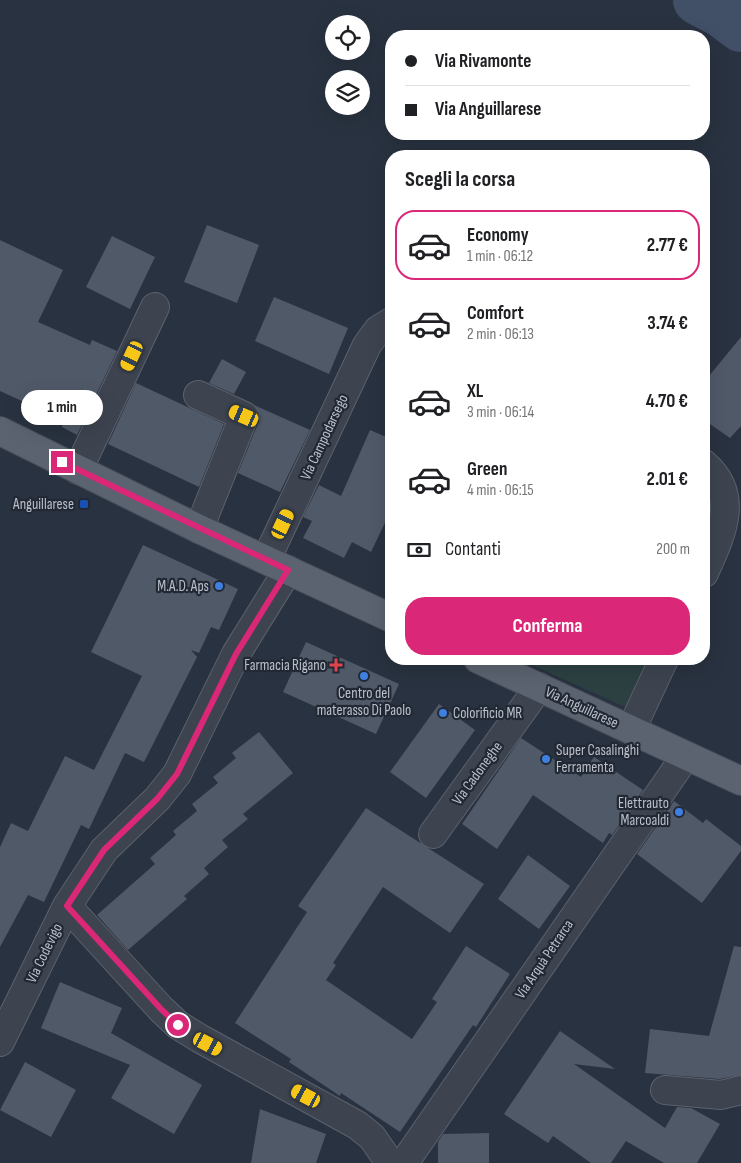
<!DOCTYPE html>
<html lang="it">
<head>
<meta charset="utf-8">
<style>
	:root { --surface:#fff; --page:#f6f6f6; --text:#202124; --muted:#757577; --line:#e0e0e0; --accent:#db2777 }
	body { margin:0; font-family:"Sofia Sans Condensed",sans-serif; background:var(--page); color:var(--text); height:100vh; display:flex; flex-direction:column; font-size:19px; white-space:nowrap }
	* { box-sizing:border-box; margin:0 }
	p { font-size:16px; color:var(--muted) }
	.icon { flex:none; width:28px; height:28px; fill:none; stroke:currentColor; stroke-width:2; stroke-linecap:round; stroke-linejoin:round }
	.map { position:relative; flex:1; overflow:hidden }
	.drawer { position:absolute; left:385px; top:150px; width:325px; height:515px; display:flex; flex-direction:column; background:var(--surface); border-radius:20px; box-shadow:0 5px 20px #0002 }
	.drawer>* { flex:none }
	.hud { position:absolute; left:385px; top:30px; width:325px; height:110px; border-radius:20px; box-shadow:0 5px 20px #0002; display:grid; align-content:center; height:110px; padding:0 20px; background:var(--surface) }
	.tools { position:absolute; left:325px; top:15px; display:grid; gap:10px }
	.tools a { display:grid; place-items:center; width:45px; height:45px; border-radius:50%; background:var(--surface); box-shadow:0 5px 20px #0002; font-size:25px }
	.end { position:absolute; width:22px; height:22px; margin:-11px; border:6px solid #db2777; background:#fff; box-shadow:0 0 0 2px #fff }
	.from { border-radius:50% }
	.bubble { position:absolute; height:35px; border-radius:18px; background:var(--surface); box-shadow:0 5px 20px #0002; font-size:16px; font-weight:700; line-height:35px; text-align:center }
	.car { position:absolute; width:15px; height:30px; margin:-15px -8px; border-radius:6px; box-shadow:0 0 4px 1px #0007; background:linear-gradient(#f5c518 24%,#345 0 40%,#f5c518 0 76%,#345 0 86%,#f5c518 0) }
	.hud b { display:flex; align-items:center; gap:18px; height:48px; font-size:19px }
	.hud b+b { border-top:1px solid var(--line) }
	.hud i { width:12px; height:12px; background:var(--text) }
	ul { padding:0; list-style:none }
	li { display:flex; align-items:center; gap:15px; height:70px; margin:0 10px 8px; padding:0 10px; border:2px solid transparent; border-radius:20px }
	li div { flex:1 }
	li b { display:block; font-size:19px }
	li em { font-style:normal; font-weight:700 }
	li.current { border-color:var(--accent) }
	li>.icon { width:45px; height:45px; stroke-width:1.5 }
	h2 { padding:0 20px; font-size:22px; line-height:60px }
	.pay { display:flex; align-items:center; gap:12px; height:55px; padding:0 20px; font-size:19px }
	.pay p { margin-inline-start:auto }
	.primary-button { display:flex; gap:10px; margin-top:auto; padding:10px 20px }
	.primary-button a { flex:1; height:58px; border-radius:20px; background:var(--accent); color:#fff; font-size:20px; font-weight:700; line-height:58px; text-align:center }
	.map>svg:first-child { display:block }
	.green { fill:#2c4042 }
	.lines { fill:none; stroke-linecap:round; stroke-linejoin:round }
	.river { stroke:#414f67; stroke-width:50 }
	.building { fill:#505968 }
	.minor-casing { stroke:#5b626d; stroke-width:30 }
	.major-casing { stroke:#474d59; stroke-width:30 }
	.minor { stroke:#3d4450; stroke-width:28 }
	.major { stroke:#5b6370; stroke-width:28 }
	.route { stroke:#db2777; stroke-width:6 }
	.transit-dot { fill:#1a4fb4; stroke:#222935; stroke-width:2 }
	.shop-dot { fill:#3f7fe0; stroke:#222935; stroke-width:2 }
	.health-dot { fill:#e0444e; stroke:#222935; stroke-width:2 }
	.labels { text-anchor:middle; stroke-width:4.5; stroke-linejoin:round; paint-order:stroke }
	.street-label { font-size:15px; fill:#bac0ca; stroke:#222935 }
	.poi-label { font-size:15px; fill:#bac0ca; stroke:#222935; text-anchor:end }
</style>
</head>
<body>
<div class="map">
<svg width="741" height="1163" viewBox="0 0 741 1163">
	<rect width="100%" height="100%" fill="#293240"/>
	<path class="green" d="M704 481 714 505 704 551Z
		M519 659H651L627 708Z"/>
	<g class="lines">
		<path class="river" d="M698 0 721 12 741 27"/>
	</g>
	<path class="building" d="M207 225 259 245 237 303 184 282Z
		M112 236 155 257 130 309 86 287Z
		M0 240 63 270 38 322 90 345 92 340 117 351 77 435 62 427 63 424 24 407 26 403 0 391Z
		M274 297 348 328 329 374 255 341Z
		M741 337V426L730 438 704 420V382Z
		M222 359 246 372 234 394 209 383Z
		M136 383 224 424 199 487 108 444Z
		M254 405 310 430 280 492 238 473 259 421V414Z
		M370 430 391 439V510L371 552 352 542 344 558 303 538 312 521 303 517 319 485 341 496Z
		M143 545 238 589 219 630 211 627 199 653 191 650 197 657 144 762 125 753 89 829 81 825 44 902 28 895 0 947V847L11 823 28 831 65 756 94 770 142 676 91 652Z
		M306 642 399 684 376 734 283 692Z
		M439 704 475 730 426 798 390 772Z
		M259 732 293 773 243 814 248 819 222 840 228 847 204 868 209 874 184 896 187 899 128 950 97 915 155 864 150 858 176 835 173 831 197 811 192 804 218 783 213 777 236 758 232 753Z
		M521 738 581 777 594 757 643 790 612 835 609 833 603 843 533 795 497 849 462 824Z
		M674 801 703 823 706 819 741 846V851L702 903 637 854Z
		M366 808 484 884 450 933 383 887 333 963 336 965 326 980 412 1039 437 1002 432 999 466 946 510 974 476 1027 473 1025 400 1132 341 1093 340 1096 289 1062 291 1059 235 1023 307 912 298 906Z
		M528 855 570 886 539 929 498 899Z
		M734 946 741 947V1075L720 1079 645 1073 650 1029 709 1036Z
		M60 982 122 1008 111 1033 202 1085 174 1134 111 1098 130 1065 41 1028Z
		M560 1031 615 1069 574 1064 665 1128 677 1107 691 1108 720 1124 697 1163H664L626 1141 611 1163H591L553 1136 548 1143 504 1114Z
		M25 1062 76 1090 51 1137 0 1110Z
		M260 1109 326 1134 316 1163H251Z
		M489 1133V1163H438V1142L443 1134Z"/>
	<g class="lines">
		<g class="minor-casing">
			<path id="minor" d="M198 395 244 416 199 529
				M704 464C741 496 721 535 704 573
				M78 470 155 307
				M266 560 367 345 378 330 391 322
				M631 730 664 659
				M433 834 539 687
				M67 906 161 1009 178 1025 199 1038 357 1125 372 1137 390 1163
				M0 1042 67 906 104 850 157 799 177 774 236 654 288 570
				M665 1090 721 1095 741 1090
				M404 1163 685 757"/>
		</g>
		<g class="major-casing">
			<path id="major" d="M0 431 199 529 391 618
				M478 659 741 781"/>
		</g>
		<use href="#minor" class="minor"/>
		<use href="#major" class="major"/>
	</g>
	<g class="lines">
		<path class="route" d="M62 462 288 570 236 654 177 774 157 799 104 850 67 906 161 1009 178 1025"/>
	</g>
	<rect class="transit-dot" x="79" y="499" width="10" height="10" rx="2.5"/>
	<g class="shop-dot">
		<circle cx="219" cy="586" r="5"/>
		<circle cx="364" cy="676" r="5"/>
		<circle cx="443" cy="713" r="5"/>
		<circle cx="546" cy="759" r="5"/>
		<circle cx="679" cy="812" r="5"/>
	</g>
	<path class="health-dot" d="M333.5 657.5h5v5h5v5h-5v5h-5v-5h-5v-5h5z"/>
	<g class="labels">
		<g class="street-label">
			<text transform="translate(324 437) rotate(-65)" y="5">Via Campodarsego</text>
			<text transform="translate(582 707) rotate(25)" y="5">Via Anguillarese</text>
			<text transform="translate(477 773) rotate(-54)" y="5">Via Cadoneghe</text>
			<text transform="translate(44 953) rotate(-64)" y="5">Via Codevigo</text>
			<text transform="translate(544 959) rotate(-56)" y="5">Via Arquà Petrarca</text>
		</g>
		<g class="poi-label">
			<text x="74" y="509">Anguillarese</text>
			<text x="209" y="591">M.A.D. Aps</text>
			<text x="326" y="670">Farmacia Rigano</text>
			<text x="364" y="698" text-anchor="middle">Centro del<tspan x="364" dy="17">materasso Di Paolo</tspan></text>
			<text x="453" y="718" text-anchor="start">Colorificio MR</text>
			<text x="556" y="755" text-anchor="start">Super Casalinghi<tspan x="556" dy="17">Ferramenta</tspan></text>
			<text x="669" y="808">Elettrauto<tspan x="669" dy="17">Marcoaldi</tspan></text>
		</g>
	</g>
</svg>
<div class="tools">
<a><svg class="icon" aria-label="locate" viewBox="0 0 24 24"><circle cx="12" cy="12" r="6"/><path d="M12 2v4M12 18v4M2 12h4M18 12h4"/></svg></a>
<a><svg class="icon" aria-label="layers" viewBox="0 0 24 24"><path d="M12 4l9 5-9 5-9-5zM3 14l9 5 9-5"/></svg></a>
</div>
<i class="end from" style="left:178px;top:1025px"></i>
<i class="end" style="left:62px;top:462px"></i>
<div class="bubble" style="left:21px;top:390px;width:82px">1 min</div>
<i class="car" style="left:132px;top:356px;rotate:205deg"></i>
<i class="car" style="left:244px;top:416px;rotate:293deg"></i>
<i class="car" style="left:283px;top:524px;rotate:25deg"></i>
<i class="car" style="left:208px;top:1044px;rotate:118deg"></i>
<i class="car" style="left:306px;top:1096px;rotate:298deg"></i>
<div class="hud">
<b><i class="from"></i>Via Rivamonte</b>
<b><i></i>Via Anguillarese</b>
</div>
<section class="drawer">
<h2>Scegli la corsa</h2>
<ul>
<li class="current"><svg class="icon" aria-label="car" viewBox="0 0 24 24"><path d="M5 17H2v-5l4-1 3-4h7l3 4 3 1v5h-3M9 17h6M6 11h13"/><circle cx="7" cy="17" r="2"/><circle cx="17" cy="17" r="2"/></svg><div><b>Economy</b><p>1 min · 06:12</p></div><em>2.77 €</em></li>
<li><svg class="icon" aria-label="car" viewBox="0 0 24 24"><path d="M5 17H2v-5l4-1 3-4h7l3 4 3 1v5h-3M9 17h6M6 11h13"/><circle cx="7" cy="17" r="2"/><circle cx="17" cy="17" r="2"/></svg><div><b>Comfort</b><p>2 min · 06:13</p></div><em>3.74 €</em></li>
<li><svg class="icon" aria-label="car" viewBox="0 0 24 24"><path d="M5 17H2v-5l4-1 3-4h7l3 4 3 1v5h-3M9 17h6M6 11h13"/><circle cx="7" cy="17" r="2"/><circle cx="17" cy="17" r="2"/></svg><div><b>XL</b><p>3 min · 06:14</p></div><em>4.70 €</em></li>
<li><svg class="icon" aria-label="car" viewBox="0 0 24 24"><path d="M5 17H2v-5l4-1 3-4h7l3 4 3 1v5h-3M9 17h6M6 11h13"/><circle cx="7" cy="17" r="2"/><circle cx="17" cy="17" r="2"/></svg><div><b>Green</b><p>4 min · 06:15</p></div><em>2.01 €</em></li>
</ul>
<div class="pay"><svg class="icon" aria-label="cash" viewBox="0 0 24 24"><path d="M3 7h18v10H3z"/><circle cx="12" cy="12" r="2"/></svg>Contanti<p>200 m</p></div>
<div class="primary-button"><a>Conferma</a></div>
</section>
</div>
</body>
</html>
